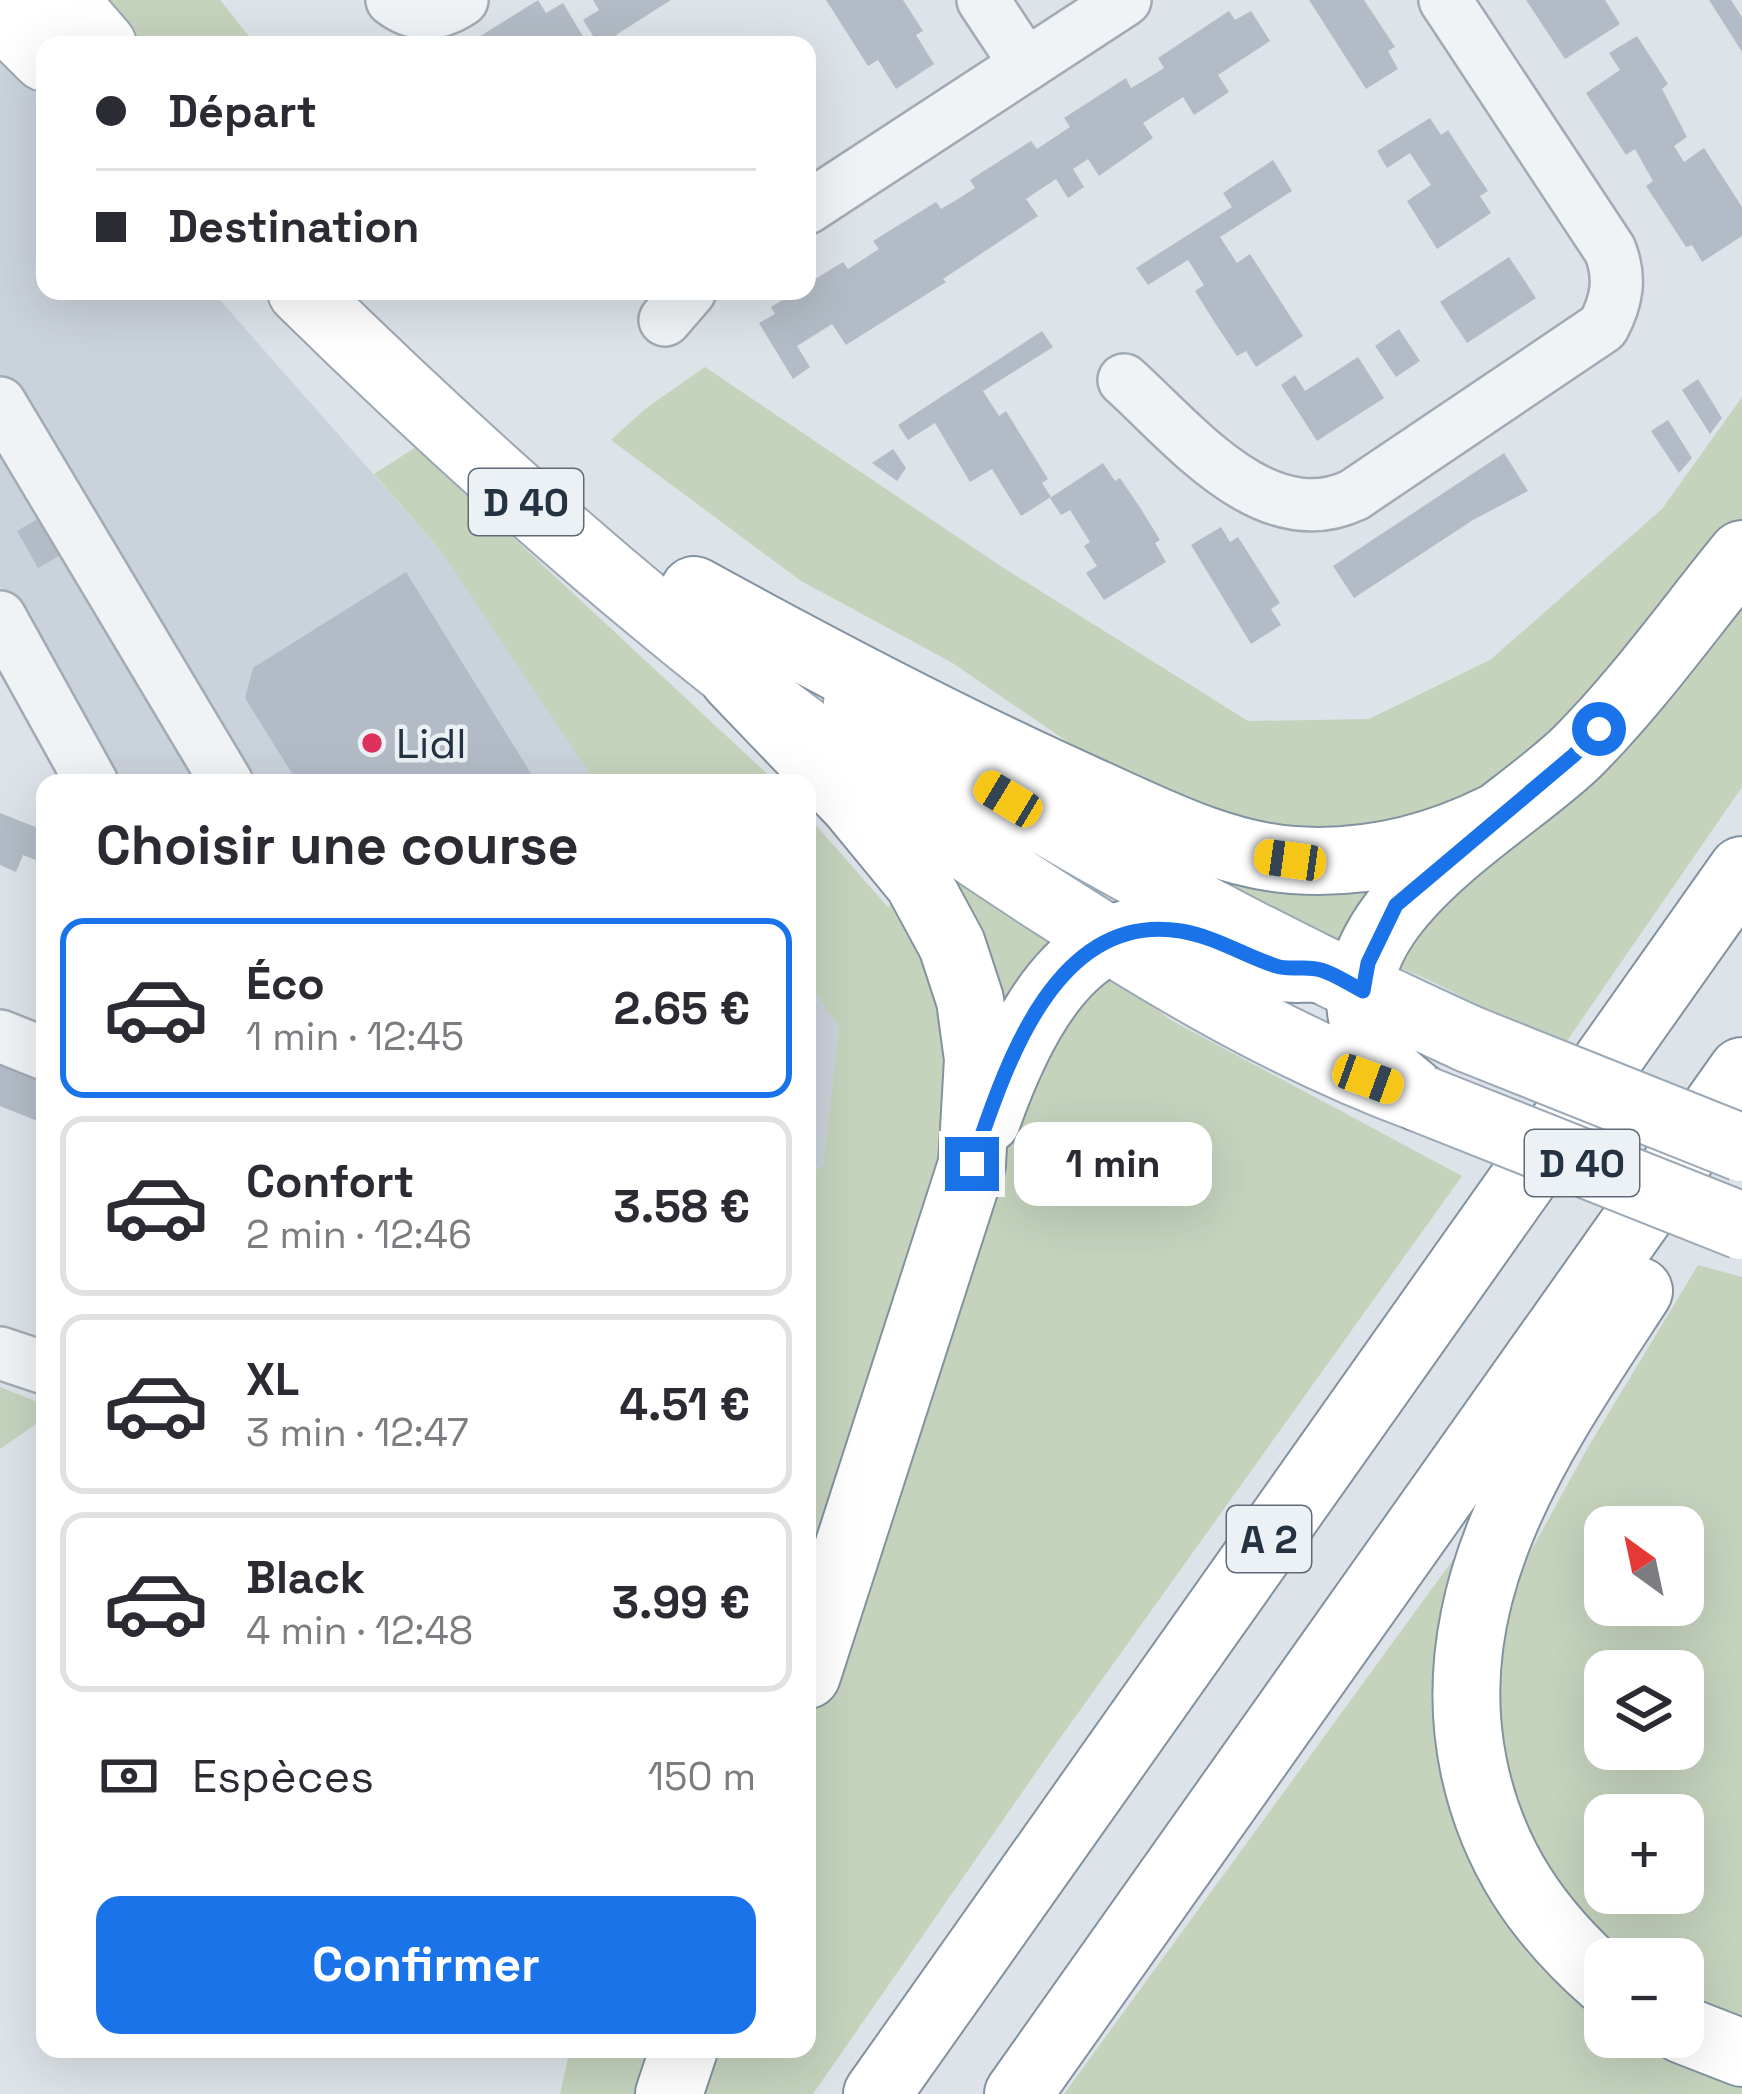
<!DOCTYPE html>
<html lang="fr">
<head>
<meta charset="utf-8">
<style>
	:root { --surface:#fff; --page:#f7f7f7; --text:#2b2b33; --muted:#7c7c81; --line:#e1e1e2; --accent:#1a73e8 }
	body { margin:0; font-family:"Space Grotesk",sans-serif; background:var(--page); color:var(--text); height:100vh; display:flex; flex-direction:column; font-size:45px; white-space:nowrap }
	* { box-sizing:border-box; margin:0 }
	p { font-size:39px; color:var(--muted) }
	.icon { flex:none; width:66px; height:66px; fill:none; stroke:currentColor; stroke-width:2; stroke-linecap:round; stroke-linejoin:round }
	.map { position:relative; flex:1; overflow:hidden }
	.drawer { position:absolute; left:36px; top:774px; width:780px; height:1284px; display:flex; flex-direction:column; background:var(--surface); border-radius:24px; box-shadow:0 12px 48px #0002 }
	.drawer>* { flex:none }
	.guide { position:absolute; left:36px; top:36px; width:780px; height:264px; border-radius:24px; box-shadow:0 12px 48px #0002; display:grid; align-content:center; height:264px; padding:0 60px; background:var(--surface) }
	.needle { width:78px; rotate:327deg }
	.fabs { position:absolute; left:1584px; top:1506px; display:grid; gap:24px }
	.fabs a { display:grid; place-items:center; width:120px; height:120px; border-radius:24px; background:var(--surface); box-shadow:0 12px 48px #0002; font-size:60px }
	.end { position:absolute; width:54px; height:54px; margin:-27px; border:15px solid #1a73e8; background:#fff; box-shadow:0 0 0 6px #fff }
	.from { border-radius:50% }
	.bubble { position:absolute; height:84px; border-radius:24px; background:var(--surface); box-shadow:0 12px 48px #0002; font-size:39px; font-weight:600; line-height:84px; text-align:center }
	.car { position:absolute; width:36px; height:72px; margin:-36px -18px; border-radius:15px; box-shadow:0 0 9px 3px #0007; background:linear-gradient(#f5c518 24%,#345 0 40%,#f5c518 0 76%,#345 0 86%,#f5c518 0) }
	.guide b { display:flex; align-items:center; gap:42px; height:114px; font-size:45px }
	.guide b+b { border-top:3px solid var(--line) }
	.guide i { width:30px; height:30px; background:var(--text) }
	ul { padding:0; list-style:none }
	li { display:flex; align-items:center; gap:36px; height:180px; margin:0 24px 18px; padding:0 36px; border:6px solid var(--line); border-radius:24px }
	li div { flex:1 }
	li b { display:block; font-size:45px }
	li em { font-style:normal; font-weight:600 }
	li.on { border-color:var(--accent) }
	li>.icon { width:108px; height:108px; stroke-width:1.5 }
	h2 { padding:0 60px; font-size:54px; line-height:144px }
	.pay { display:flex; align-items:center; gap:30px; height:132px; padding:0 60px; font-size:45px }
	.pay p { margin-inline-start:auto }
	.button { display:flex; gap:24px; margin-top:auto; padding:24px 60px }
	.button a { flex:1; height:138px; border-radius:24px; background:var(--accent); color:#fff; font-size:48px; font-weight:600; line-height:138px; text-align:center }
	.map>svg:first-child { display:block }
	.built { fill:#cad2db }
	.green { fill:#c5d3bd; fill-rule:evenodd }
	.building { fill:#b3bcc6 }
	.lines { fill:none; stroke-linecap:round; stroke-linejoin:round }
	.minor-casing { stroke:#a2aab3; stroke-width:56 }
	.major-casing { stroke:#9ba8b5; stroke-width:70 }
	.highway-casing { stroke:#8292a1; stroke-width:70 }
	.minor { stroke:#f0f3f6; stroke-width:51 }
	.major { stroke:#fff; stroke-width:66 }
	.highway { stroke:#fff; stroke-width:66 }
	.major-bridge-casing { stroke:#9ba8b5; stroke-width:70; stroke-linecap:butt }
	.major-bridge { stroke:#fff; stroke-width:66 }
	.route { stroke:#1a73e8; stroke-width:15 }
	.poi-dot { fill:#dd325e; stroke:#ecf1f6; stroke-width:4.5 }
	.labels { text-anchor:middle; stroke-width:9; stroke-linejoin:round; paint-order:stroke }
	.shield { fill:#ecf1f6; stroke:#616b77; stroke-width:3 }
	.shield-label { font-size:39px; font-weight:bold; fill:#253241 }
	.poi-label { font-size:42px; fill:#253241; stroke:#ecf1f6; text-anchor:start }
</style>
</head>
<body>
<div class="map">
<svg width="1742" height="2094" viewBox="0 0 1742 2094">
	<rect width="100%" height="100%" fill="#dde3e8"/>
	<path class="built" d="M0 35 45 82V291H212L441 551 596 783H110L0 586Z
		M807 980 839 1027 823 1167 807 1177Z"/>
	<path class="green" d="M95 0H220L256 45H137Z
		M705 367 1002 567 1248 721 1369 719 1490 660 1662 509 1742 397V787L1562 1048 1431 981 1334 940 1095 820 1097 762 951 662 801 581 611 440 645 409Z
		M416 447 777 783H596L441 551 374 474Z
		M807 815 888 907 942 856 1171 1020 1462 1176 1048 1755 813 2094H560L570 2049H807V1177L823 1166 839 1027 807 980Z
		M1698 1265 1742 1277V2094H1064L1468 1539 1522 1567 1587 1449ZM1605 1527H1683V1605H1605ZM1605 1671H1683V1749H1605ZM1605 1815H1683V1893H1605ZM1605 1959H1683V2037H1605Z
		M0 1387 45 1405V1418L0 1449Z"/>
	<path class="building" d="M538 0 546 13 563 3 584 38 573 45H488L482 35Z
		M593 0H671L616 35 620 41 614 45H599L583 20 599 10Z
		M826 0H903L923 31 916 35 934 64 896 89 878 60 868 66Z
		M1309 0H1364L1395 47 1388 51 1398 69 1366 89Z
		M1526 0H1605L1620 24 1565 59Z
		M1709 0H1731L1742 17V52Z
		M1229 11 1235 20 1251 11 1270 41 1218 75 1229 92 1194 115 1183 97 1143 123 1153 138 1099 176 1088 159 1073 169 1084 187 1068 198 1056 179 1026 199 1038 216 943 279 946 282 846 345 832 324 797 346 810 367 793 379 759 323 775 314 771 307 797 291H807V284L843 262 848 269 862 260 879 249 873 241 936 202 941 209 958 199 975 188 970 180 1031 141 1037 149 1070 127 1064 118 1126 78 1131 88 1148 78 1164 68 1158 58Z
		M1637 36 1668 84 1662 89 1687 137 1674 146 1684 162 1704 148 1742 207V236L1702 262 1692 245 1686 247 1646 186 1653 181 1635 149 1626 155 1586 93 1620 70 1609 53Z
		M1430 118 1441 135 1448 130 1468 161 1488 191 1480 196 1491 213 1437 249 1407 201 1431 185 1410 153 1387 168 1377 151Z
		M1273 160 1292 191 1220 237 1237 263 1250 254 1303 336 1256 367 1246 351 1237 356 1215 323 1195 291 1204 285 1188 260 1148 285 1136 268 1232 207 1223 193Z
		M1509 257 1536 298 1467 343 1440 302Z
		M1399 329 1420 361 1396 377 1375 346Z
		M1042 331 1053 347 983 391 999 416 1006 411 1048 479 1042 483 1051 497 1021 516 992 469 970 482 935 423 908 440 898 425Z
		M1358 357 1384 398 1317 441 1281 385 1295 375 1305 391Z
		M1698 379 1722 418 1710 434 1682 390Z
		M1668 420 1692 458 1679 473 1651 431Z
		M893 449 906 468 897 481 872 463Z
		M1504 453 1528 491 1473 520 1354 598 1333 566Z
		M1103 463 1115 481 1120 478 1141 509 1160 540 1155 543 1166 562 1104 600 1086 573 1097 566 1084 546 1090 542 1070 510 1061 515 1050 498Z
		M39 518 61 555 38 568 17 531Z
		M1221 527 1230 542 1238 537 1280 603 1271 609 1281 625 1251 644 1191 545Z
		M406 572 537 783H298L245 698 253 668Z
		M0 813 43 830 45 843 38 861 23 855 16 872 0 865Z
		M0 1055 45 1073V1124L0 1106Z"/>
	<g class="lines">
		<g class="minor-casing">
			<path id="minor" d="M392 0C415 18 438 16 462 0
				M983 0 1026 65
				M807 208 1125 0
				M665 320 690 291
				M1124 380C1184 434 1265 537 1354 495L1603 327C1617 301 1621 278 1610 250L1445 0
				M0 403 227 783
				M0 617 92 783
				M0 1036 45 1054
				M0 1353 45 1368"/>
		</g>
		<g class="major-casing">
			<path id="major" d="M64 0 103 45
				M0 13 45 58
				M301 291C531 517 774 725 1046 900 1166 977 1288 1050 1422 1099
				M857 703C1050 833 1257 943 1469 1039"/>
		</g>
		<g class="highway-casing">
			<path id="highway" d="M694 590C823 661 952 729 1086 789 1151 818 1221 855 1293 860 1365 865 1432 849 1496 817
				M734 679 853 803 918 882 952 945 970 1000 978 1059 972 1164 807 1675
				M1422 1099C1406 1086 1387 1073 1376 1054 1302 926 1505 823 1577 752 1637 692 1688 620 1742 554
				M987 1120C1017 1035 1073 909 1185 932 1200 935 1216 939 1230 945 1246 952 1264 965 1281 968 1293 970 1307 968 1319 969
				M1605 1981C1538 1922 1493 1857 1474 1768 1436 1587 1545 1435 1639 1291
				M1683 2030 1742 2053
				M669 2094 684 2049
				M877 2094 1742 870
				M1018 2094 1742 1071"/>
		</g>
		<use href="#minor" class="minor"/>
		<use href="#major" class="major"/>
		<use href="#highway" class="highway"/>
		<g class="major-bridge-casing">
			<path id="major-bridge" d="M1469 1039 1742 1148
				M1422 1099 1742 1226"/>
		</g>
		<use href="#major-bridge" class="major-bridge"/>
	</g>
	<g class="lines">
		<path class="route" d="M972 1164C1004 1071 1053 910 1181 931 1216 937 1243 955 1276 966 1290 971 1307 965 1321 970 1335 974 1349 984 1363 991L1368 963 1396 905 1574 755 1599 729"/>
	</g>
	<circle class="poi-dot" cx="372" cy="743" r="12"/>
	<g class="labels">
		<g class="shield">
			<rect x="469" y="469" width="114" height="66" rx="9"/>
			<rect x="1525" y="1130" width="114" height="66" rx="9"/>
			<rect x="1227" y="1506" width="84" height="66" rx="9"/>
		</g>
		<g class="shield-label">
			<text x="526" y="516">D 40</text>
			<text x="1582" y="1177">D 40</text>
			<text x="1269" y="1553">A 2</text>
		</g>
		<g class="poi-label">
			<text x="396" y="758">Lidl</text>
		</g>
	</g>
</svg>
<div class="fabs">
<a><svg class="needle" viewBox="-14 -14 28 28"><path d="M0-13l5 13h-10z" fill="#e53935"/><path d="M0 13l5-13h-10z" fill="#7c7c81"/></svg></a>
<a><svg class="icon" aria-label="layers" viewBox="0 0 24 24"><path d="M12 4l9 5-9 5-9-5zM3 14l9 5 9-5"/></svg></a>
<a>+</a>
<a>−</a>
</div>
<i class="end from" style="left:1599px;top:729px"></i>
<i class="end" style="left:972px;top:1164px"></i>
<div class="bubble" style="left:1014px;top:1122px;width:198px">1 min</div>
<i class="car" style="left:1008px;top:799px;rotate:301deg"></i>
<i class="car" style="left:1290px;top:860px;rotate:278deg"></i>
<i class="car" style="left:1368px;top:1079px;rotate:110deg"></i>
<div class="guide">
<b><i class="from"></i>Départ</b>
<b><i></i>Destination</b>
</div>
<section class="drawer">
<h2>Choisir une course</h2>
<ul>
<li class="on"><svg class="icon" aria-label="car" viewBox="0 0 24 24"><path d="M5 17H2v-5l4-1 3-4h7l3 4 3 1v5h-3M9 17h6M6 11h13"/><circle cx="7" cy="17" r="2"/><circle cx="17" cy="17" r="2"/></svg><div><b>Éco</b><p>1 min · 12:45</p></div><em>2.65 €</em></li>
<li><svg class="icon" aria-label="car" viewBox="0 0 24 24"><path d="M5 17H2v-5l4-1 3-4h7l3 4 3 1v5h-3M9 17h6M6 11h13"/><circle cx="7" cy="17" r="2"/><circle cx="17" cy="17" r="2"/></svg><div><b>Confort</b><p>2 min · 12:46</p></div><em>3.58 €</em></li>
<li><svg class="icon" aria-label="car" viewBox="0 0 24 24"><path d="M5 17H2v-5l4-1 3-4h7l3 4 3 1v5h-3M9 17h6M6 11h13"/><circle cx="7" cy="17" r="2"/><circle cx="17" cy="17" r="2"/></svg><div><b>XL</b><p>3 min · 12:47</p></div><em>4.51 €</em></li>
<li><svg class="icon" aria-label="car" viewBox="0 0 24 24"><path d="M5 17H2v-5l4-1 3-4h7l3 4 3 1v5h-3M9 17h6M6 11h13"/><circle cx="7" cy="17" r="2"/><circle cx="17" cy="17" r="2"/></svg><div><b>Black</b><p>4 min · 12:48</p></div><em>3.99 €</em></li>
</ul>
<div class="pay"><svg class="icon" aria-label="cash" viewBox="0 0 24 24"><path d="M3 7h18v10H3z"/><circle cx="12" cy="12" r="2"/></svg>Espèces<p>150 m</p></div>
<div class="button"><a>Confirmer</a></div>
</section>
</div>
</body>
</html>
